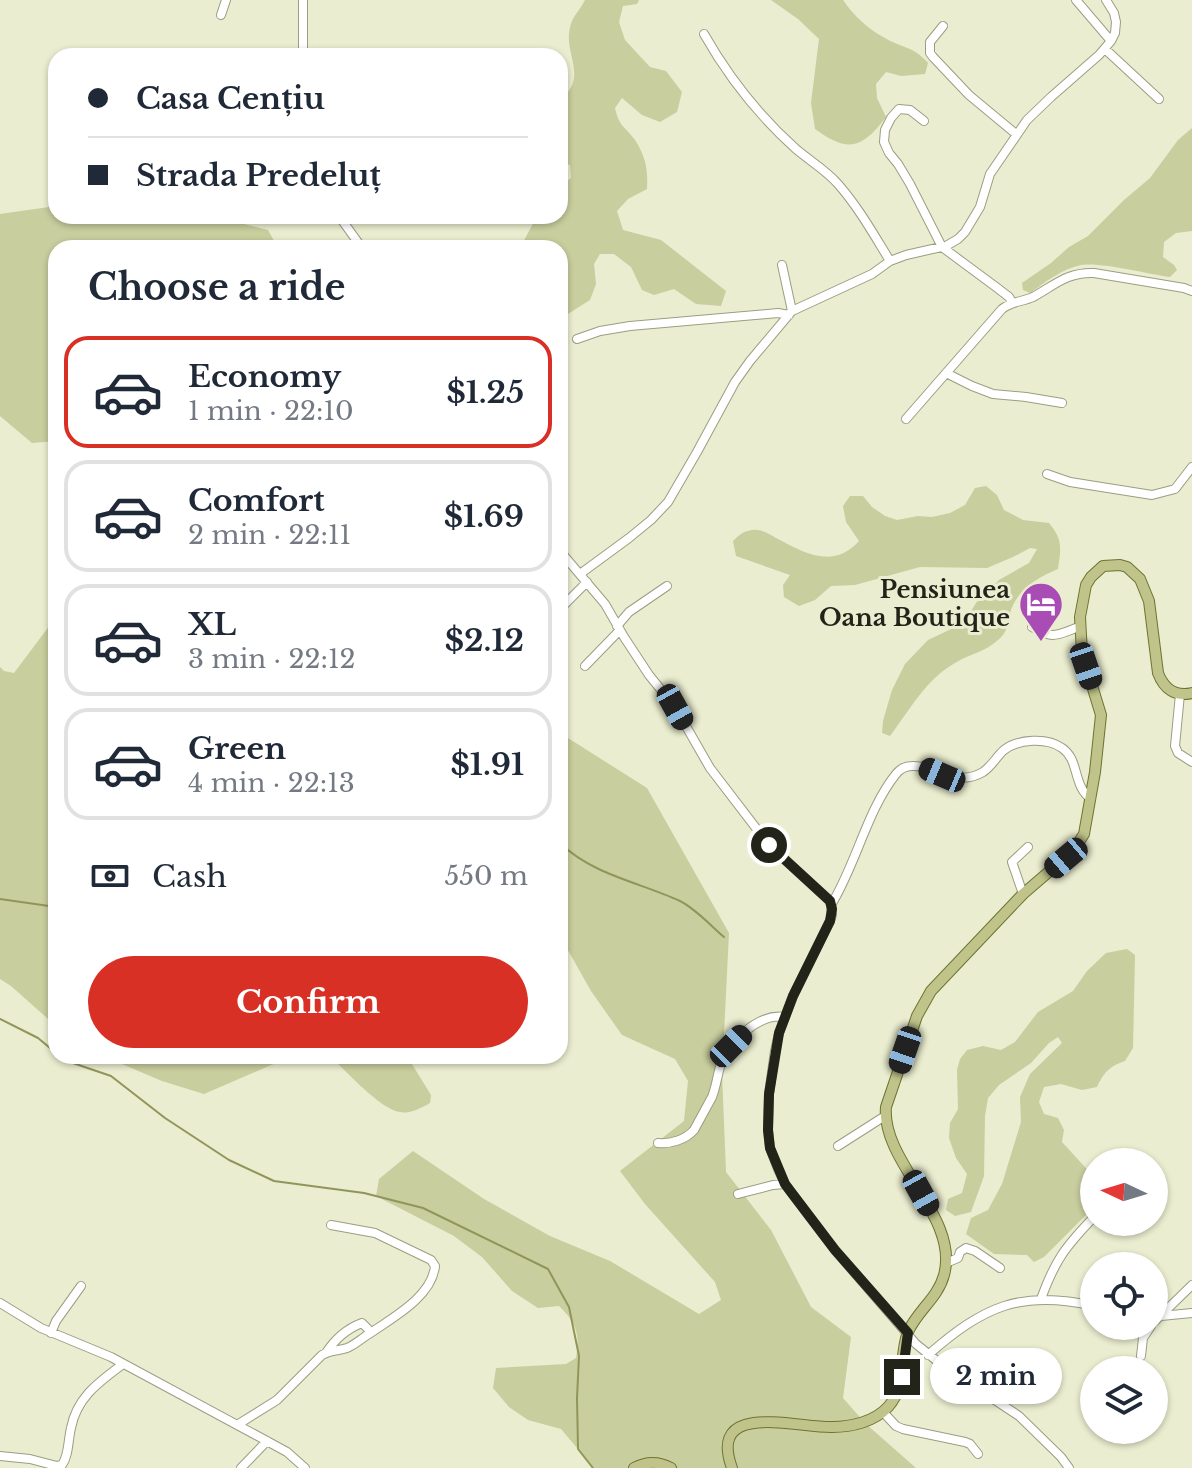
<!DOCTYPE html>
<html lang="en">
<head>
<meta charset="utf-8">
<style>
	:root { --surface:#fff; --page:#f6f6f7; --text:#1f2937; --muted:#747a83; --line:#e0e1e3; --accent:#d93025 }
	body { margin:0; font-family:"Libre Baskerville",serif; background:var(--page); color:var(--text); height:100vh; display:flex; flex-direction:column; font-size:30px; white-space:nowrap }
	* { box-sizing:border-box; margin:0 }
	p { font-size:26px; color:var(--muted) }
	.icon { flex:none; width:44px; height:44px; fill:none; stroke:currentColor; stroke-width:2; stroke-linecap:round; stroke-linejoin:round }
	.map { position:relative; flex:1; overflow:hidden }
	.details { position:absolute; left:48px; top:240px; width:520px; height:824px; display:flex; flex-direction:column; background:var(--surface); border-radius:24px; box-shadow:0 2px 6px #0004 }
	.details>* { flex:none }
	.hud { position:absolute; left:48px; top:48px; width:520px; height:176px; border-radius:24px; box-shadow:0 2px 6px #0004; display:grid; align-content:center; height:176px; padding:0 40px; background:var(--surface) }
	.needle { width:52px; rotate:274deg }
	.controls { position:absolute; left:1080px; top:1148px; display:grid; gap:16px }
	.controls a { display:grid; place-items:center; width:88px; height:88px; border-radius:50%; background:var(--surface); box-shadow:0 2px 6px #0004; font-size:40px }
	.end { position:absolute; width:36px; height:36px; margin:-18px; border:10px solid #232419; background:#fff; box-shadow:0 0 0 4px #fff }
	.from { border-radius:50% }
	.bubble { position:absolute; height:56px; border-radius:28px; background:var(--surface); box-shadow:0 2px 6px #0004; font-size:26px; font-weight:700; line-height:56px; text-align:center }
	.car { position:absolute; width:24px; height:48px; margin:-24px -12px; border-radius:10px; box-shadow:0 0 6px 2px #0007; background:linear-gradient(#222 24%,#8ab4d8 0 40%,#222 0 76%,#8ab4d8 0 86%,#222 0) }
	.hud b { display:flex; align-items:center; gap:28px; height:76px; font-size:30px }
	.hud b+b { border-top:2px solid var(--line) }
	.hud i { width:20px; height:20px; background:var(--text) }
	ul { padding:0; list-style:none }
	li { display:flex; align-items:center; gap:24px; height:112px; margin:0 16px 12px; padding:0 24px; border:4px solid var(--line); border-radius:24px }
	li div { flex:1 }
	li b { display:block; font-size:30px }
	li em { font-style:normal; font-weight:700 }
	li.current { border-color:var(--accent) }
	li>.icon { width:72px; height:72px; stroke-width:1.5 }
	h2 { padding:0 40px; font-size:36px; line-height:96px }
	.pay { display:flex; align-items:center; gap:20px; height:88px; padding:0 40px; font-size:30px }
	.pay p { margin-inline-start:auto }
	.cta { display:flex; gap:16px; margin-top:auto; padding:16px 40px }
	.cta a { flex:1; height:92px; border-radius:48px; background:var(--accent); color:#fff; font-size:32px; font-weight:700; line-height:92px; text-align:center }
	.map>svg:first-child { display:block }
	.green { fill:#c8ce9e }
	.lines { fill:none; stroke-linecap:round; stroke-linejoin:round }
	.stream { stroke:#909659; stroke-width:2 }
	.minor-casing { stroke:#9b9e82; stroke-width:10 }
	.major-casing { stroke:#6e7330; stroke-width:12 }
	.minor { stroke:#fff; stroke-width:8 }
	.major { stroke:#c0c48a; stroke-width:10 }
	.route { stroke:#232419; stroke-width:10 }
	.labels { text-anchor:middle; stroke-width:6; stroke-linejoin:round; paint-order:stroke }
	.poi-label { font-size:24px; font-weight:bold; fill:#232419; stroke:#eaedcf; text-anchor:end }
</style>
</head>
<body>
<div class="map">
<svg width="1192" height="1468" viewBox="0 0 1192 1468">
	<rect width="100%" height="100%" fill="#eaedcf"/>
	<path class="green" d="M585 0H639L637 4 623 6 619 22 625 40 650 67 666 71 682 92 677 112 660 122 642 115 622 98 615 108C619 127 625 126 635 140 646 157 648 170 647 189L628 199 617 211 623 230 661 240 726 291 721 306 696 304 674 289 654 295 642 290 631 267 614 254H600L594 264 596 284 590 300 560 319V248H520L537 216H560V186L571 178 570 165 560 162V99C587 80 567 57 569 34 571 16 578 14 585 0Z
		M771 0H843C853 15 868 29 885 38 903 49 912 45 928 63L925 74 901 76 886 72 876 84 877 98 886 117C862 149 848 153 815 129L811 103 819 39 798 19Z
		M1192 128V231L1176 233 1164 242 1163 257 1174 265 1177 270 1170 277C1147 274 1102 262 1081 265 1061 269 1046 282 1030 293L1023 290 1022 283 1051 263 1069 247 1088 236 1124 200 1150 178 1178 140Z
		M56 206V216H211L268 230 278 248H56V441L32 443 0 416V214Z
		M986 486 997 495 1004 510 1023 520 1049 523C1063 540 1061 548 1058 569 1036 578 1017 590 1010 613 1007 625 1008 632 998 640 985 652 969 654 955 663 926 679 909 711 890 736L882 733 883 721 892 690 905 664 928 640 964 623 976 603 999 580 1029 563 1037 549 1030 548 1013 557 987 568 920 567 855 585 831 586 815 600 799 606 784 597 783 585 790 575 736 556 733 541C737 537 742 532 748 531 760 527 768 534 778 539 806 554 834 569 859 541L846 522 843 506 850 496H863L872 507 885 516 897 520 918 516 932 517 950 513 965 505 975 488Z
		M50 625 56 628V1026L11 986 0 979V667L4 671 14 673Z
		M560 733 647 788 729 933 722 1074 726 1172 771 1230 811 1307 851 1337 843 1398 866 1424 916 1468H594L561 1429 528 1420 509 1407 493 1388 496 1368 566 1364 576 1358C580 1335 577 1323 559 1306L538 1308 512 1291 482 1257 454 1236 376 1196 379 1179 413 1151 484 1199 550 1236 610 1261 699 1314 721 1300 715 1282 645 1204 620 1171 684 1121 688 1081 675 1059 622 1035 591 991 569 952 560 941Z
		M1127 949 1135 955 1133 1048 1125 1061C1110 1066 1104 1072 1097 1087L1082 1090 1061 1084 1044 1087 1039 1102 1044 1114 1058 1118 1064 1130 1062 1142 1094 1177V1207L1044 1257 1034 1262 1027 1255 994 1254 966 1234 971 1218 988 1210 1002 1184 1021 1122 1020 1097 1030 1074 1062 1043 1058 1037 1049 1043 1031 1063 999 1085 988 1098 985 1116 984 1176 971 1212 955 1216 946 1210 948 1199 962 1193 967 1174 956 1158 949 1138 950 1123 958 1109 957 1070 960 1059 967 1050 983 1046 1001 1050 1015 1042 1038 1012 1073 991 1087 971 1106 953Z
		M103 1056H292L204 1094 162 1081Z
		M330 1056H407L431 1095 430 1103C421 1108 411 1114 400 1112 381 1110 345 1070 330 1056Z"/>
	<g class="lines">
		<path class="stream" d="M560 843C593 875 639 882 680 901 696 909 711 926 724 937
			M0 899 56 907
			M0 1019 38 1038 56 1053
			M59 1056 64 1060 111 1076 165 1118 229 1160 274 1181 364 1193 423 1208 548 1269 569 1307 579 1356 577 1398 578 1449 593 1468"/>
		<g class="minor-casing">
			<path id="minor" d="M303 0V56
				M1076 0 1111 41
				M221 15 226 0
				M943 26 930 42V53L933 57 969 95 1016 134
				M704 34C729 78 758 115 796 149 810 161 826 170 838 184 859 208 874 235 890 261
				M1105 49 1159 99
				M924 121 910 110 899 109 891 118 885 130 884 142 889 153 898 164 910 184 942 247 996 287 1009 297 1012 302
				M339 216 362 248
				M782 265 792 311
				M577 339 600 331 630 326 778 313 789 315
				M946 373 972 386 993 394 1026 397 1062 403
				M906 419 1002 309C1012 301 1022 302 1033 297 1055 285 1067 272 1094 273L1184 288 1192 291
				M1047 474 1070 482 1152 495 1175 489 1192 467
				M560 551 605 604 624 637 649 675 675 707 710 768 769 845 830 901 831 905
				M580 574 629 538 651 520 668 502 697 452 735 382 750 361 792 311 872 274 890 261 906 255 946 246 958 239 965 232 980 207 990 174 1027 120 1051 97 1099 55 1111 41 1115 33 1116 22 1114 13 1106 0
				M560 609 587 582
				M617 626 629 612 667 586
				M1032 627C1054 640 1056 635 1079 627
				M585 666 620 630
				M1180 694 1175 746 1178 753 1192 762
				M1023 894 1012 862 1028 847
				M658 1143C671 1144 685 1140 694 1130 700 1119 706 1108 712 1097 716 1087 717 1077 720 1067 728 1042 758 1013 785 1017
				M838 1146 885 1116
				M738 1194 773 1185 785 1184
				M946 1263 958 1258 960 1252 966 1248 975 1251 1000 1268
				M1041 1299C1055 1260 1066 1246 1094 1217
				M0 1303 41 1328 111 1357 254 1434 287 1452 305 1468
				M1161 1316 1192 1313
				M1154 1322 1192 1285
				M51 1333 56 1321 81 1286
				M326 1353C335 1339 346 1329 362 1323L368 1329 370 1333
				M928 1355C983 1307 1020 1289 1094 1306
				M1141 1356 1143 1338 1151 1326
				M883 1412 896 1426 903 1429 965 1442 970 1444 978 1454
				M237 1425 277 1400 322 1355C331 1350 338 1351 347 1348 355 1345 362 1338 369 1334 392 1318 432 1297 435 1266L431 1260 375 1233 331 1225
				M0 1456 30 1459 57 1466 62 1465C69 1455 68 1440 71 1428 77 1397 99 1382 123 1364
				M241 1468 267 1441
				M1069 1468 1061 1457 1019 1416 942 1365 916 1344 835 1250 785 1184 778 1169 770 1148 768 1130 769 1094 775 1051 779 1033 793 996 830 921 832 915 831 905C856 865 867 810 896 774 900 769 906 766 912 766 937 765 956 788 983 772 992 766 996 757 1004 750 1018 739 1047 737 1062 748 1080 760 1072 785 1091 799"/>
		</g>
		<g class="major-casing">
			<path id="major" d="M634 1468C647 1461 658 1461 671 1468
				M732 1468C707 1400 797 1428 832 1427 851 1427 874 1422 888 1407 908 1385 898 1357 908 1332 917 1311 938 1298 944 1275 960 1217 881 1162 886 1107L917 1016 931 991 1023 894 1073 851 1084 834 1095 772 1101 715 1082 653 1080 617 1086 585 1091 577 1103 566 1120 565 1127 567 1140 579 1149 601 1158 673C1164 689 1175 697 1192 693"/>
		</g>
		<use href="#minor" class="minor"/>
		<use href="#major" class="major"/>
	</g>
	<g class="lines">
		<path class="route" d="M769 845 830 901 832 909 830 921 793 996 779 1033 769 1094 768 1130 770 1148 785 1184 794 1196 835 1250 908 1333 902 1377"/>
	</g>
	<defs>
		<g id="hotel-pin" transform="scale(2.3)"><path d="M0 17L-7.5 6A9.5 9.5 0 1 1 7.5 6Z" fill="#aa4cb6" stroke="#eaedcf"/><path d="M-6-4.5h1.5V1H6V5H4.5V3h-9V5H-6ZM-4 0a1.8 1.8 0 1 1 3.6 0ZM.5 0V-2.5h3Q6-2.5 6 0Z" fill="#fff"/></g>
	</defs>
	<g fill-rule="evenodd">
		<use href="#hotel-pin" x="1041" y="604"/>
	</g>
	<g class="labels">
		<g class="poi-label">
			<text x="1010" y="598">Pensiunea<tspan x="1010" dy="28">Oana Boutique</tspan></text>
		</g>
	</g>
</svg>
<div class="controls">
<a><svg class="needle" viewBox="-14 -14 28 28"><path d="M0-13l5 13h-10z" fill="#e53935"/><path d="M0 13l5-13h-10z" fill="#747a83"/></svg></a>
<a><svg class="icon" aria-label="locate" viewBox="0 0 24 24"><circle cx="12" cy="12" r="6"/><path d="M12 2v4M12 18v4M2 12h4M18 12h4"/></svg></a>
<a><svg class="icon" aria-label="layers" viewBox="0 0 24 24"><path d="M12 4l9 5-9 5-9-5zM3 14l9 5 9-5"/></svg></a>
</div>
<i class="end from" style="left:769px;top:845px"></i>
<i class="end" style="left:902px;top:1377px"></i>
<div class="bubble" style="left:930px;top:1348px;width:132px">2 min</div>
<i class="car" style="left:1086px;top:666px;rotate:161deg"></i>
<i class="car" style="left:675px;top:707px;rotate:151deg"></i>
<i class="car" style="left:942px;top:775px;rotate:293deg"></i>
<i class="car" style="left:1066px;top:858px;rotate:230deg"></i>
<i class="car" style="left:731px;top:1046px;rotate:45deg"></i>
<i class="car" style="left:905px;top:1050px;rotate:199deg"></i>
<i class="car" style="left:921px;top:1193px;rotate:151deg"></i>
<div class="hud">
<b><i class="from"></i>Casa Cențiu</b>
<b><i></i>Strada Predeluț</b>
</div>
<section class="details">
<h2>Choose a ride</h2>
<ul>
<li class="current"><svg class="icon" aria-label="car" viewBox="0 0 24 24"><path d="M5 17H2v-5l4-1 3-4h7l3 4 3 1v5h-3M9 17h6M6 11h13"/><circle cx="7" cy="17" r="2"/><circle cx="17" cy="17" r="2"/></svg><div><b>Economy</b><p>1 min · 22:10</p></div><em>$1.25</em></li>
<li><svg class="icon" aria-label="car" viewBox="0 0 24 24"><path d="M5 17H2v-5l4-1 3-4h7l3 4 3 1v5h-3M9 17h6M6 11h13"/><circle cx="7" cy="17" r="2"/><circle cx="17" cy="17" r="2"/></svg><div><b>Comfort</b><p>2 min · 22:11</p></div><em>$1.69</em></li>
<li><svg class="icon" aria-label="car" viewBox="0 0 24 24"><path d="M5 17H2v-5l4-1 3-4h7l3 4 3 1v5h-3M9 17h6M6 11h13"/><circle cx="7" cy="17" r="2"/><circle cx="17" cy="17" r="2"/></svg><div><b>XL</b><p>3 min · 22:12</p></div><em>$2.12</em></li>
<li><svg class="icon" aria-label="car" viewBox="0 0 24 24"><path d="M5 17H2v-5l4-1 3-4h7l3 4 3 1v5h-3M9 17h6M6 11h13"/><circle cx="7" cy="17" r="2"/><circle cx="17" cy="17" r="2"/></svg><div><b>Green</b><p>4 min · 22:13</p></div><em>$1.91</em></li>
</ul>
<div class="pay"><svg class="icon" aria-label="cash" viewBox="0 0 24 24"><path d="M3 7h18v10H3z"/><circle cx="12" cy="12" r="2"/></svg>Cash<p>550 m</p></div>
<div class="cta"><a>Confirm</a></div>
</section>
</div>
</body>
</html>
